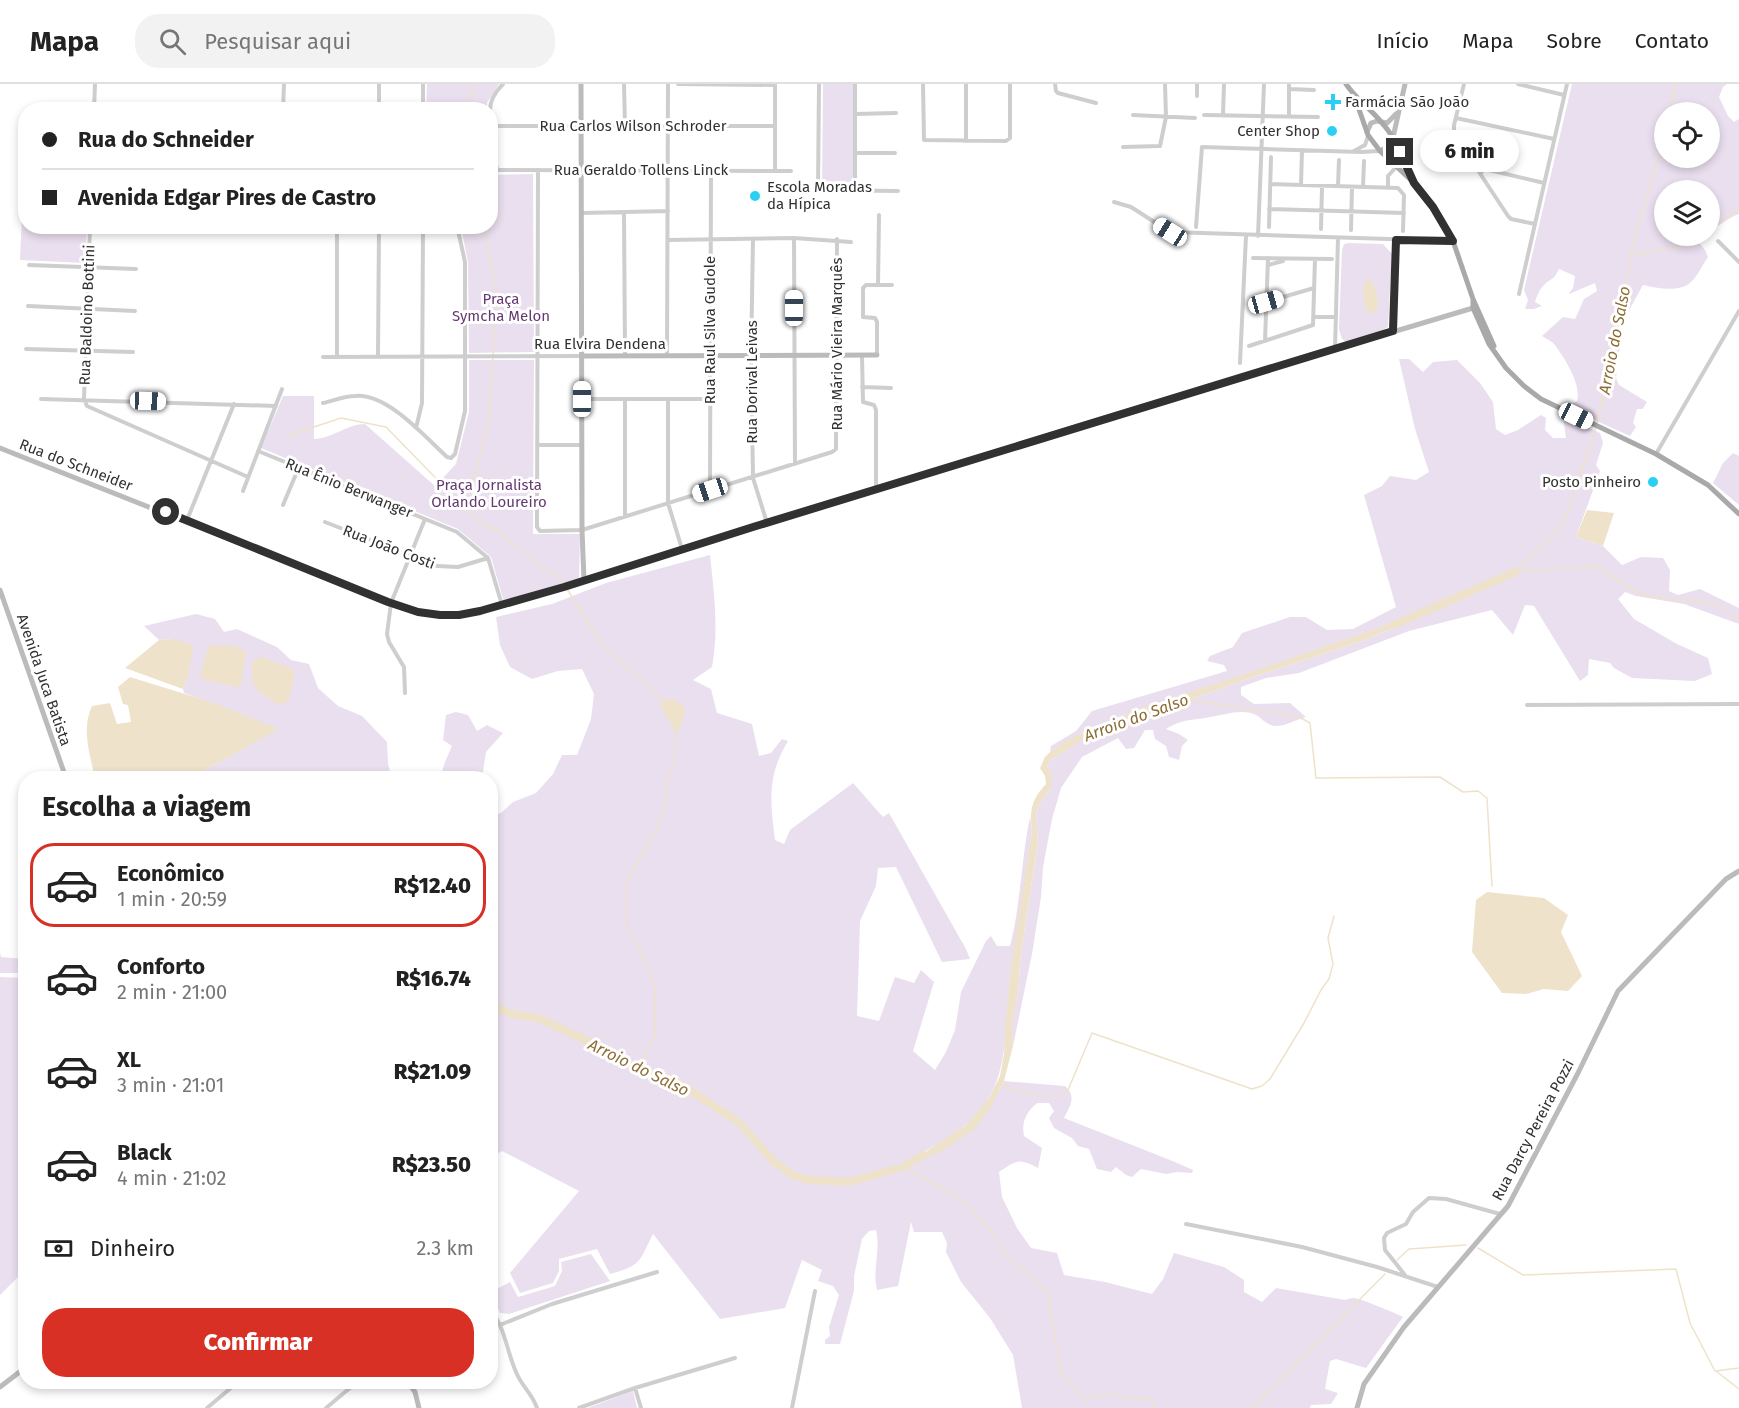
<!DOCTYPE html>
<html lang="pt">
<head>
<meta charset="utf-8">
<style>
	:root { --surface:#fff; --page:#f2f2f2; --text:#222; --muted:#767676; --line:#e0e0e0; --accent:#d93025 }
	body { margin:0; font-family:"Fira Sans",sans-serif; background:var(--page); color:var(--text); height:100vh; display:flex; flex-direction:column; font-size:22px; white-space:nowrap }
	* { box-sizing:border-box; margin:0 }
	p { font-size:20px; color:var(--muted) }
	.icon { flex:none; width:33px; height:33px; fill:none; stroke:currentColor; stroke-width:2; stroke-linecap:round; stroke-linejoin:round }
	.map { position:relative; flex:1; overflow:hidden }
	.drawer { position:absolute; left:18px; top:687px; width:480px; height:618px; display:flex; flex-direction:column; background:var(--surface); border-radius:24px; box-shadow:0 3px 9px #0003 }
	.drawer>* { flex:none }
	.hud { position:absolute; left:18px; top:18px; width:480px; height:132px; border-radius:24px; box-shadow:0 3px 9px #0003; display:grid; align-content:center; height:132px; padding:0 24px; background:var(--surface) }
	.controls { position:absolute; left:1654px; top:18px; display:grid; gap:12px }
	.controls a { display:grid; place-items:center; width:66px; height:66px; border-radius:50%; background:var(--surface); box-shadow:0 3px 9px #0003; font-size:30px }
	.end { position:absolute; width:27px; height:27px; margin:-14px; border:8px solid #313131; background:#fff; box-shadow:0 0 0 3px #fff }
	.from { border-radius:50% }
	.bubble { position:absolute; height:42px; border-radius:21px; background:var(--surface); box-shadow:0 3px 9px #0003; font-size:20px; font-weight:800; line-height:42px; text-align:center }
	.car { position:absolute; width:18px; height:36px; margin:-18px -9px; border-radius:8px; box-shadow:0 0 4px 2px #0007; background:linear-gradient(#fff 24%,#345 0 40%,#fff 0 76%,#345 0 86%,#fff 0) }
	.hud b { display:flex; align-items:center; gap:21px; height:57px; font-size:22px }
	.hud b+b { border-top:2px solid var(--line) }
	.hud i { width:15px; height:15px; background:var(--text) }
	ul { padding:0; list-style:none }
	li { display:flex; align-items:center; gap:18px; height:84px; margin:0 12px 9px; padding:0 12px; border:3px solid transparent; border-radius:24px }
	li div { flex:1 }
	li b { display:block; font-size:22px }
	li em { font-style:normal; font-weight:800 }
	li.selected { border-color:var(--accent) }
	li>.icon { width:54px; height:54px; stroke-width:1.5 }
	h2 { padding:0 24px; font-size:27px; line-height:72px }
	.pay { display:flex; align-items:center; gap:15px; height:66px; padding:0 24px; font-size:22px }
	.pay p { margin-inline-start:auto }
	.cta { display:flex; gap:12px; margin-top:auto; padding:12px 24px }
	.cta a { flex:1; height:69px; border-radius:24px; background:var(--accent); color:#fff; font-size:24px; font-weight:800; line-height:69px; text-align:center }
	header { display:flex; align-items:center; gap:36px; box-sizing:border-box; height:84px; padding:0 30px; background:var(--surface); border-bottom:2px solid var(--line) }
	header strong { font-size:28px }
	nav { display:flex; gap:33px; margin-inline-start:auto; font-size:21px }
	.search { width:420px; height:54px; background:var(--page); display:flex; align-items:center; gap:15px; box-sizing:border-box; padding:0 21px; border-radius:24px; color:var(--muted); font-size:22px }
	.map>svg:first-child { display:block }
	.green { fill:#eadfef; fill-rule:evenodd }
	.water { fill:#efe2ca }
	.lines { fill:none; stroke-linecap:round; stroke-linejoin:round }
	.stream { stroke:#efe2ca; stroke-width:1.5 }
	.river { stroke:#efe2ca; stroke-width:8 }
	.street { stroke:#cecece; stroke-width:4 }
	.secondary { stroke:#bbb; stroke-width:5 }
	.primary { stroke:#a9a9a9; stroke-width:5 }
	.route { stroke:#313131; stroke-width:8 }
	.poi-dot { fill:#29d0f2; stroke:#fff; stroke-width:2 }
	.labels { text-anchor:middle; stroke-width:6; stroke-linejoin:round; paint-order:stroke }
	.poi-label { font-size:15px; fill:#313131; stroke:#fff; text-anchor:start }
	.street-label { font-size:15px; fill:#313131; stroke:#fff }
	.park-label { font-size:15px; fill:#653a71; stroke:#fff }
	.water-label { font-size:16px; font-style:italic; fill:#8d6c34; stroke:#fff }
</style>
</head>
<body>
<header>
<strong>Mapa</strong>
<div class="search"><svg class="icon" aria-label="search" viewBox="0 0 24 24"><circle cx="10" cy="10" r="6"/><path d="M15 15l6 6"/></svg>Pesquisar aqui</div>
<nav><a>Início</a><a>Mapa</a><a>Sobre</a><a>Contato</a></nav>
</header>
<div class="map">
<svg width="1739" height="1324" viewBox="0 0 1739 1324">
	<rect width="100%" height="100%" fill="#fff"/>
	<path class="green" d="M427 0H499L487 19V25L426 26Z
		M823 0H854L853 105H822Z
		M1572 0H1727L1723 3 1719 13 1728 32 1734 38 1739 35V130C1728 133 1722 142 1710 145V106H1665V152H1700L1697 156 1705 166 1708 173C1702 181 1698 192 1691 198 1680 209 1656 204 1643 201L1623 237 1616 294 1619 301 1647 318 1643 325H1637L1633 339 1636 343 1630 352 1570 325 1572 320 1577 317C1582 301 1564 273 1554 260 1552 257 1546 255 1542 252L1563 233 1575 235 1584 215 1597 207 1595 199 1569 210V209L1573 204 1575 192 1559 185C1553 197 1553 193 1545 200 1540 204 1537 212 1535 218L1542 222 1534 225H1525L1528 216 1524 206ZM1710 28V74H1665V28Z
		M24 88 26 142 87 143 85 179 20 176Z
		M533 90 534 268 469 269 468 178 461 143 490 142 491 91Z
		M1348 159 1383 160 1392 170 1388 243 1381 247 1346 258 1342 255 1339 245 1342 166 1344 160Z
		M1399 275H1409L1423 288 1433 278 1457 276 1480 299 1493 318 1496 345 1505 351 1518 346 1541 331 1546 334 1545 346 1553 354H1566L1563 332 1600 349 1603 359 1596 381 1600 387 1576 453 1603 462 1622 481 1641 473 1663 474 1670 486 1669 507 1678 511 1700 505 1739 524V540L1684 520 1636 512 1625 508 1618 515 1634 535 1677 560 1708 574 1712 590 1695 597 1632 594 1614 584 1610 579 1589 575 1588 591 1580 597 1534 522 1525 521 1513 551 1492 526 1409 547 1299 589 1266 594 1241 603V611L1254 620 1290 619 1306 633C1297 635 1284 643 1275 642 1265 641 1260 631 1251 629 1237 626 1224 631 1210 633 1191 637 1184 634 1166 645L1179 650 1188 656 1182 662 1179 676 1169 673 1166 662 1155 655 1153 646H1145L1134 664 1126 665 1118 654 1082 673 1061 704 1052 735 1043 783 1041 813 1032 870 1013 962 1011 942 1018 909 1021 869 1038 758 1036 732 1038 723 1051 703 1047 683 1050 676 1088 652 1250 594 1362 557 1405 539 1403 535C1342 558 1281 579 1220 599 1162 618 1101 634 1050 668L1051 662 1076 647 1092 627 1227 587 1224 581 1207 577 1210 572 1233 563 1242 549 1290 533H1306L1327 546 1353 545 1396 523 1364 411 1382 402 1390 392 1416 396 1429 388 1415 345Z
		M469 276H534L533 450H580L579 495 504 518 491 473 458 445 261 364 283 312H314V355C334 354 347 340 365 340L435 402 456 380 469 328Z
		M1733 369 1739 372V421L1713 399 1723 379Z
		M710 471C714 508 719 546 712 583L693 596 711 605 717 629 752 640 759 672 771 669 782 655 788 657C767 691 770 718 775 756L784 760 790 746 853 699 883 733 889 729 966 865 970 875 942 878 896 783 878 784 876 802 860 837 857 932 879 937 895 893 914 899 921 886 934 898 913 967 935 986 946 968 955 946 961 908 986 857 991 852 997 862H1010C1021 820 1021 776 1030 733L1032 746C1026 791 1020 837 1012 882 1004 925 1011 973 990 1012 975 1040 947 1055 920 1070L947 1064 999 1007 1004 997 1065 1002C1077 1013 1070 1022 1064 1034L1175 1078 1193 1086 1192 1089 1177 1088 1166 1090 1141 1085 1132 1093 1126 1091 1116 1083 1111 1088 1097 1085 1089 1065 1078 1062 1072 1054 1054 1044 1049 1034 1054 1027 1049 1019H1037C1027 1028 1021 1037 1024 1052L1042 1064 1038 1084C1018 1074 1017 1076 999 1088L1002 1113 1017 1144 1031 1164 1057 1169 1064 1191 1105 1198 1152 1210 1163 1195 1174 1169 1224 1183 1244 1196V1208L1262 1218 1276 1204 1345 1216C1348 1215 1351 1214 1354 1214 1359 1214 1398 1230 1403 1233L1366 1284 1336 1275 1330 1277 1325 1305 1338 1309 1331 1320 1311 1321 1310 1324H1022L1013 1271 990 1234 961 1198 946 1168 947 1159 942 1148H914L911 1138 898 1202 877 1206C872 1186 881 1166 876 1146L869 1147 862 1155 854 1192V1207L840 1260H825V1256L830 1252 829 1243 839 1211 833 1202 818 1197 822 1186 802 1176 785 1224 720 1235 653 1150C639 1177 643 1181 610 1190L597 1165 559 1175V1187L553 1199 520 1209 510 1189 579 1107 502 1067 491 1073V732L501 729 513 718 536 709 553 690 562 671H577L591 635 594 610 582 585 558 587 532 595 510 583 500 561 496 533 552 520 606 499Z
		M196 530 215 535 224 548 237 545 277 563 291 576 309 580 318 604 338 622 362 632 387 658 388 680 392 694H190L278 645 184 609 183 605 188 593 173 555 159 556 144 542Z
		M456 628 468 631 477 647 487 641 503 649 486 668 482 694H440L445 678 452 662 443 656 446 631Z
		M0 868 1 873 25 875V889H0Z
		M0 893 26 894 25 1186 0 1211Z
		M591 1170 610 1197 509 1230 500 1229 491 1208 510 1198 518 1213 555 1202 562 1187 561 1178Z
		M633 1307 637 1324H588Z"/>
	<path class="water" d="M1368 195C1377 200 1379 217 1377 227L1369 230C1363 220 1360 204 1368 195Z
		M1587 426 1614 429 1603 462 1576 453Z
		M1403 535 1405 539 1362 557 1250 594 1089 652 1050 676 1047 683 1052 690 1051 703 1038 723 1036 731 1038 758 1021 869 1018 909 1012 941 1013 962 1004 997 991 1023 976 1044 947 1064 915 1080 916 1074 966 1041 989 1014 1000 992 1004 970 1005 943 1011 882 1032 746C1029 726 1032 715 1046 700L1045 692 1040 684 1045 673 1050 668 1069 655 1143 623 1243 591Z
		M173 555 193 561 188 593 183 605 125 584 159 556Z
		M212 561 236 562 246 567 241 600 239 603 204 596 200 591 208 564Z
		M261 573 293 585 294 594 288 618 277 620C255 605 249 604 253 576Z
		M130 593 214 619 279 645 190 694H95C90 671 81 645 92 622L110 619 117 640 131 638 128 621 123 620 118 603Z
		M667 615 676 616 685 624 683 637 678 648 672 644 669 635 666 634 660 619Z
		M1487 808 1544 814 1568 831 1561 848 1582 892 1568 907 1544 905 1526 910 1502 909 1472 868 1476 816Z"/>
	<g class="lines">
		<path class="stream" d="M467 26 473 0
			M1669 28 1676 0
			M484 142 497 210 489 334 470 413 471 427 480 438 498 447 516 463 529 472 536 480 558 492 565 501
			M1710 143 1739 125
			M1630 172 1682 162 1697 152
			M1597 339 1615 261 1633 159 1652 96 1665 45
			M290 351 341 334 386 343 463 422 470 426
			M1515 488 1563 441 1596 344
			M1517 488 1595 482 1643 511 1717 520 1739 536
			M567 505 603 561 663 616
			M1190 616 1299 633 1310 639 1316 694 1440 693 1463 708 1478 707 1487 714 1492 802
			M638 986 655 950V905L641 868 627 841V796L657 745 667 718V695L676 672 675 645
			M1001 1001C1020 1008 1051 1020 1068 1006L1092 949 1252 1005 1262 1002 1270 995 1304 939 1321 906 1329 895 1333 880 1328 854 1334 832
			M903 1083 962 1116 991 1146 1006 1172 1047 1207 1061 1288 1083 1314 1111 1311 1152 1316 1155 1324
			M1478 1164 1523 1191 1676 1185 1690 1239 1715 1287 1739 1284
			M1397 1176 1409 1165 1466 1161
			M1716 1287 1739 1305
			M1251 1324 1385 1190"/>
		<path class="river" d="M1394 541 1515 488
			M490 920 511 930 538 934 620 972 638 986 672 995 740 1039 773 1077 792 1091 809 1096 849 1098 903 1083 923 1071"/>
		<path class="street" d="M423 0V26
			M624 0 625 42
			M678 0 775 1
			M819 0 818 106 898 107
			M923 0 924 56 1006 57 1010 54V0
			M1055 0 1056 7 1058 9 1096 19
			M1197 0V12
			M1464 0 1454 41V50L1508 132 1511 135 1535 140
			M1518 0 1564 11
			M775 1V86
			M1289 5 1314 6
			M94 26 95 0
			M283 26 284 0
			M379 26V0
			M490 26C490 16 496 7 503 0
			M855 30 896 29
			M1133 31 1195 34
			M1204 31 1318 33
			M1223 31 1224 0
			M1289 33V0
			M1456 34 1554 55
			M490 42H775
			M490 44 497 86
			M966 57V0
			M1123 63 1160 62 1166 33 1165 0
			M1354 67 1365 61 1368 52
			M855 69H895
			M490 86 791 87
			M538 86 537 443 540 447 582 446 832 368 836 365 837 155
			M1480 89 1485 85 1544 99
			M1270 100 1398 104 1404 111 1403 147
			M1301 101 1302 66
			M1338 102 1339 76
			M1363 103 1364 77
			M1388 104V92L1397 82
			M855 107V0
			M1114 118 1131 123 1170 148 1452 157
			M1269 125 1404 129
			M624 128 625 272
			M582 129 668 127
			M90 142 84 315 87 322 248 393
			M131 142 137 143
			M1196 143 1202 63 1361 68 1379 67
			M1269 143 1271 73
			M1321 145 1322 102
			M1351 146 1352 103
			M1258 152 1264 0
			M794 154 795 380
			M753 155 751 273 753 394 767 439
			M668 156 794 154 851 158
			M1718 157 1739 178
			M1253 174 1332 175
			M29 181 136 185
			M1268 181 1283 177V175
			M878 201 879 131
			M1519 210 1567 0
			M1266 218 1314 204
			M28 222 135 227
			M1313 233H1336
			M1393 247 1396 156
			M1265 257 1268 174
			M1249 262 1313 241 1315 175
			M26 265 133 268
			M1335 265 1338 154
			M877 271V238L875 234 863 233V204L866 201H892
			M337 272V142
			M378 272 379 142
			M667 272 668 0
			M862 272 863 318 874 321 876 326V405
			M323 273 582 272
			M1240 279 1246 152
			M862 303 891 304
			M41 315 276 322
			M582 315H710
			M625 315V432
			M668 315V419L682 465
			M323 319C333 317 344 312 355 312 387 309 424 352 447 373L451 374 455 370 465 327V178L457 142
			M416 344 422 319 423 142
			M537 361H582
			M258 367 457 448 488 474 502 521
			M1656 370 1739 227
			M710 406 711 87
			M243 407 282 305
			M283 421 299 383
			M187 436 234 320
			M325 438 437 482 458 483 488 474
			M405 609 404 583 389 558 387 550 391 519 425 435
			M1527 621 1739 620
			M1186 1140 1302 1163 1377 1183 1438 1203
			M1405 1191 1385 1166 1384 1154 1387 1149 1406 1140 1413 1128 1429 1114 1446 1115 1500 1130
			M490 1225C507 1245 507 1274 520 1296 526 1306 533 1312 537 1324
			M500 1241 552 1220 657 1188
			M635 1304 641 1324
			M207 1324 238 1298
			M326 1324 357 1298
			M579 1324 635 1304 735 1274
			M792 1324 815 1207"/>
		<path class="secondary" d="M581 0 582 446 584 496
			M1367 48 1371 39 1377 37 1387 39 1396 30
			M1380 67 1389 62 1392 58 1405 0
			M582 272 877 271
			M0 364 388 518C398 521 409 526 419 528 468 538 518 516 564 503L1101 335 1473 224 1475 225
			M0 506 66 694
			M408 1298 415 1308 419 1324
			M0 1303 26 1283
			M1357 1324 1364 1300 1404 1243 1508 1122 1578 989 1618 907 1726 795 1739 787"/>
		<path class="primary" d="M1346 0C1356 15 1371 25 1382 39 1396 54 1404 76 1412 94
			M1355 14 1368 51 1380 67 1414 99 1433 123 1453 157 1473 215 1494 262
			M1473 215V224L1489 260 1506 284 1524 302 1541 315 1656 370 1708 401 1739 430"/>
	</g>
	<g class="lines">
		<path class="route" d="M166 428 388 518 418 528 440 531H459L480 527 564 503 753 443 1393 247 1396 156 1453 157 1433 123 1414 99 1400 68"/>
	</g>
	<g class="poi-dot">
		<path d="M1330 9h6v6h6v6h-6v6h-6v-6h-6v-6h6z"/>
		<circle cx="1332" cy="47" r="6"/>
		<circle cx="755" cy="112" r="6"/>
		<circle cx="1653" cy="398" r="6"/>
	</g>
	<g class="labels">
		<g class="poi-label">
			<text x="1345" y="23">Farmácia São João</text>
			<text x="1320" y="52" text-anchor="end">Center Shop</text>
			<text x="767" y="108">Escola Moradas<tspan x="767" dy="17">da Hípica</tspan></text>
			<text x="1641" y="403" text-anchor="end">Posto Pinheiro</text>
		</g>
		<g class="street-label">
			<text x="633" y="47">Rua Carlos Wilson Schroder</text>
			<text x="641" y="91">Rua Geraldo Tollens Linck</text>
			<text transform="translate(87 231) rotate(-88)" y="5">Rua Baldoino Bottini</text>
			<text transform="translate(710 246) rotate(-90)" y="5">Rua Raul Silva Gudole</text>
			<text x="600" y="265">Rua Elvira Dendena</text>
			<text transform="translate(837 260) rotate(-90)" y="5">Rua Mário Vieira Marquês</text>
			<text transform="translate(752 298) rotate(-90)" y="5">Rua Dorival Leivas</text>
			<text transform="translate(76 381) rotate(21)" y="5">Rua do Schneider</text>
			<text transform="translate(349 404) rotate(22)" y="5">Rua Ênio Berwanger</text>
			<text transform="translate(389 463) rotate(21)" y="5">Rua João Costi</text>
			<text transform="translate(44 596) rotate(71)" y="5">Avenida Juca Batista</text>
			<text transform="translate(1533 1046) rotate(-62)" y="5">Rua Darcy Pereira Pozzi</text>
		</g>
		<g class="park-label">
			<text x="501" y="220">Praça<tspan x="501" dy="17">Symcha Melon</tspan></text>
			<text x="489" y="406">Praça Jornalista<tspan x="489" dy="17">Orlando Loureiro</tspan></text>
		</g>
		<g class="water-label">
			<text transform="translate(1614 256) rotate(-79)" y="6">Arroio do Salso</text>
			<text transform="translate(1136 633) rotate(-20)" y="6">Arroio do Salso</text>
			<text transform="translate(639 983) rotate(26)" y="6">Arroio do Salso</text>
		</g>
	</g>
</svg>
<div class="controls">
<a><svg class="icon" aria-label="locate" viewBox="0 0 24 24"><circle cx="12" cy="12" r="6"/><path d="M12 2v4M12 18v4M2 12h4M18 12h4"/></svg></a>
<a><svg class="icon" aria-label="layers" viewBox="0 0 24 24"><path d="M12 4l9 5-9 5-9-5zM3 14l9 5 9-5"/></svg></a>
</div>
<i class="end from" style="left:166px;top:428px"></i>
<i class="end" style="left:1400px;top:68px"></i>
<div class="bubble" style="left:1420px;top:46px;width:99px">6 min</div>
<i class="car" style="left:1170px;top:148px;rotate:302deg"></i>
<i class="car" style="left:1266px;top:218px;rotate:74deg"></i>
<i class="car" style="left:794px;top:224px;rotate:0deg"></i>
<i class="car" style="left:582px;top:315px;rotate:0deg"></i>
<i class="car" style="left:148px;top:317px;rotate:92deg"></i>
<i class="car" style="left:1576px;top:332px;rotate:116deg"></i>
<i class="car" style="left:710px;top:406px;rotate:252deg"></i>
<div class="hud">
<b><i class="from"></i>Rua do Schneider</b>
<b><i></i>Avenida Edgar Pires de Castro</b>
</div>
<section class="drawer">
<h2>Escolha a viagem</h2>
<ul>
<li class="selected"><svg class="icon" aria-label="car" viewBox="0 0 24 24"><path d="M5 17H2v-5l4-1 3-4h7l3 4 3 1v5h-3M9 17h6M6 11h13"/><circle cx="7" cy="17" r="2"/><circle cx="17" cy="17" r="2"/></svg><div><b>Econômico</b><p>1 min · 20:59</p></div><em>R$12.40</em></li>
<li><svg class="icon" aria-label="car" viewBox="0 0 24 24"><path d="M5 17H2v-5l4-1 3-4h7l3 4 3 1v5h-3M9 17h6M6 11h13"/><circle cx="7" cy="17" r="2"/><circle cx="17" cy="17" r="2"/></svg><div><b>Conforto</b><p>2 min · 21:00</p></div><em>R$16.74</em></li>
<li><svg class="icon" aria-label="car" viewBox="0 0 24 24"><path d="M5 17H2v-5l4-1 3-4h7l3 4 3 1v5h-3M9 17h6M6 11h13"/><circle cx="7" cy="17" r="2"/><circle cx="17" cy="17" r="2"/></svg><div><b>XL</b><p>3 min · 21:01</p></div><em>R$21.09</em></li>
<li><svg class="icon" aria-label="car" viewBox="0 0 24 24"><path d="M5 17H2v-5l4-1 3-4h7l3 4 3 1v5h-3M9 17h6M6 11h13"/><circle cx="7" cy="17" r="2"/><circle cx="17" cy="17" r="2"/></svg><div><b>Black</b><p>4 min · 21:02</p></div><em>R$23.50</em></li>
</ul>
<div class="pay"><svg class="icon" aria-label="cash" viewBox="0 0 24 24"><path d="M3 7h18v10H3z"/><circle cx="12" cy="12" r="2"/></svg>Dinheiro<p>2.3 km</p></div>
<div class="cta"><a>Confirmar</a></div>
</section>
</div>
</body>
</html>
